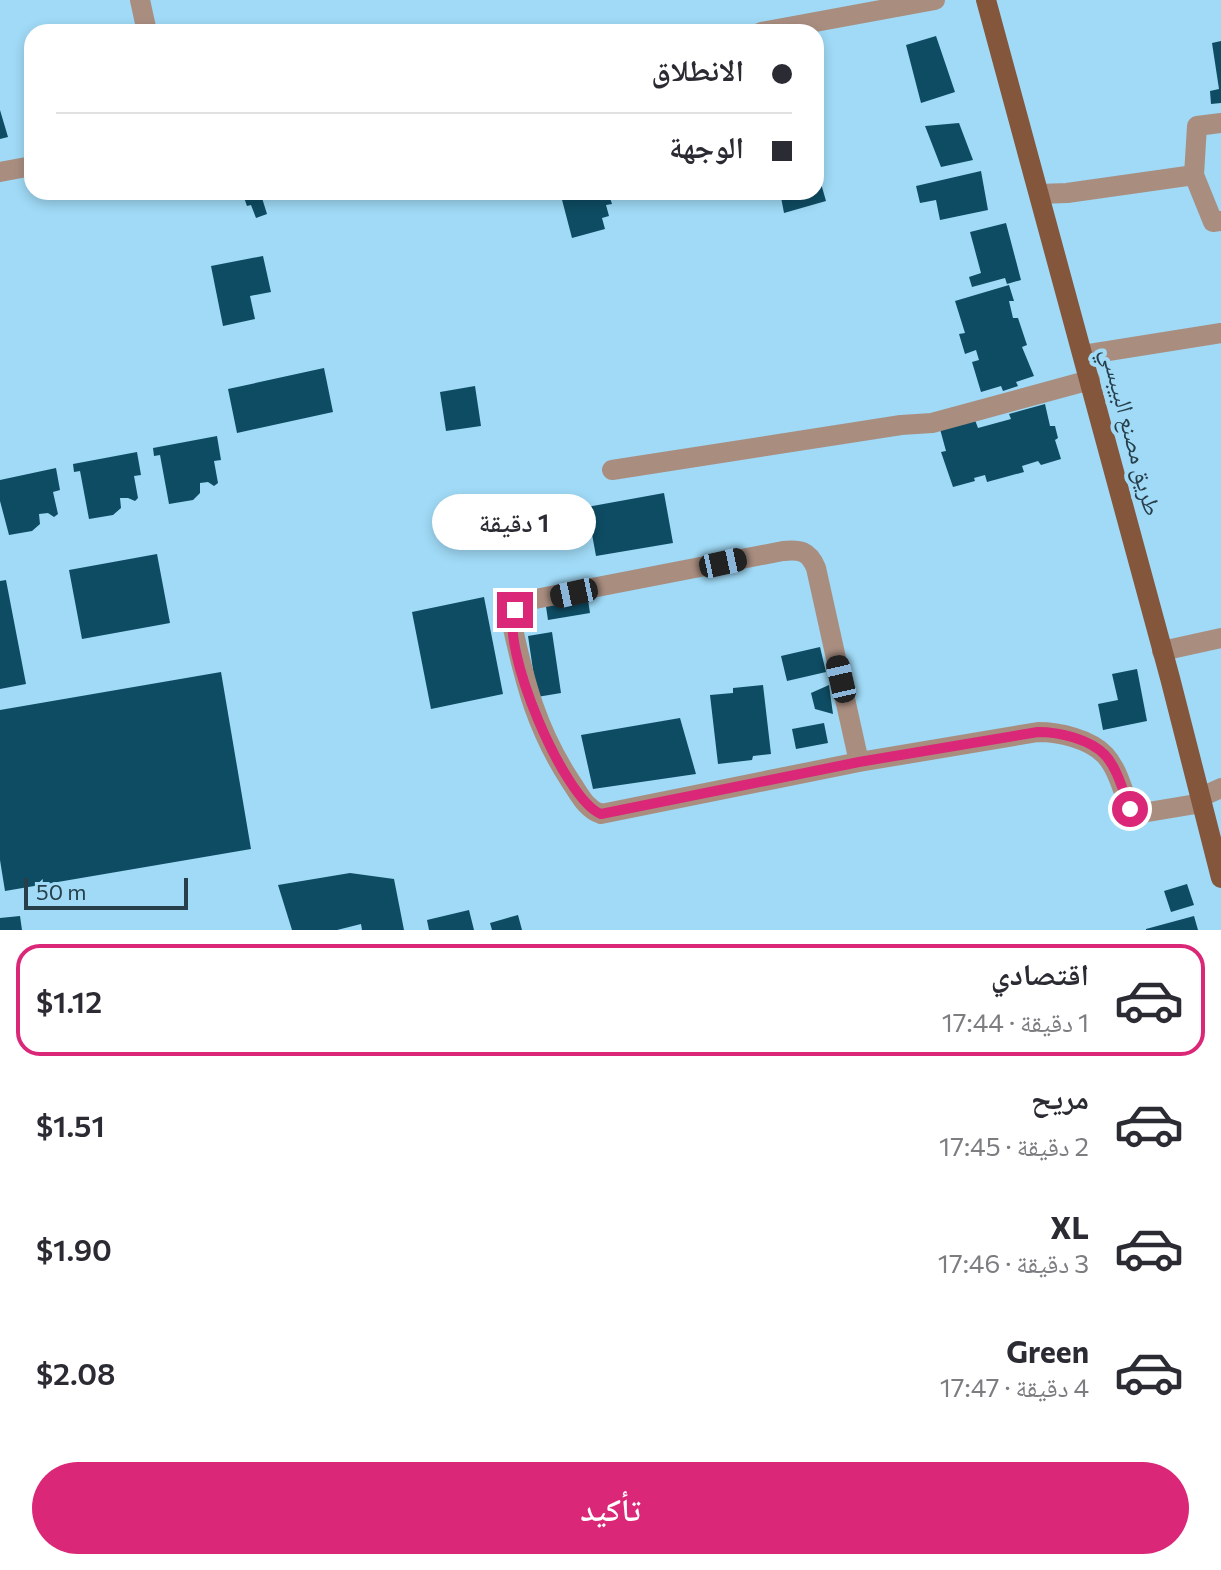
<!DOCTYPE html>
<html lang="ar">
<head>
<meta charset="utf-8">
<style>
	:root { --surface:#fff; --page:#f2f2f3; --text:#2b2b33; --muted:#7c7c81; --line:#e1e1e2; --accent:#db2777 }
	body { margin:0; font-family:Commissioner,"Noto Naskh Arabic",sans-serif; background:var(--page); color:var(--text); direction:rtl; height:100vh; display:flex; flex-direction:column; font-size:30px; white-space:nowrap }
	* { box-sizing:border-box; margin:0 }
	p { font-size:26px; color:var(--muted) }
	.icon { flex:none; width:44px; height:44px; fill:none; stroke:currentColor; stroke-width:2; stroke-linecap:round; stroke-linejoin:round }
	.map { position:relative; height:930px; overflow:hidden; direction:ltr }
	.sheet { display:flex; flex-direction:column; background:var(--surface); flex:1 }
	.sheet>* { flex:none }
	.banner { position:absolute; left:24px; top:24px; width:800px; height:176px; border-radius:24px; box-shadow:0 4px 12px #0003; direction:rtl; display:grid; align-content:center; height:176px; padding:0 32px; background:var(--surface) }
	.scale { position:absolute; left:24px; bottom:20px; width:164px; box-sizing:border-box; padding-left:8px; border:4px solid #273f4a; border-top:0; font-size:22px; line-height:28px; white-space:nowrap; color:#273f4a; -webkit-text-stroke:6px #a0daf6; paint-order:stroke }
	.end { position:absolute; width:36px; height:36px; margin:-18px; border:10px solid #db2777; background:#fff; box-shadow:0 0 0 4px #fff }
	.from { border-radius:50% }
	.bubble { position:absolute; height:56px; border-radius:28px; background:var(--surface); box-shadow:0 4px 12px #0003; font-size:26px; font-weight:600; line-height:56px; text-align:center; direction:rtl }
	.car { position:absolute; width:24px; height:48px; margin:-24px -12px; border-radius:10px; box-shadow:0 0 6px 2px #0007; background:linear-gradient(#222 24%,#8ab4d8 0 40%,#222 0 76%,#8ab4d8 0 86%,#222 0) }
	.banner b { display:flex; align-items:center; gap:28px; height:76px; font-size:30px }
	.banner b+b { border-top:2px solid var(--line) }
	.banner i { width:20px; height:20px; background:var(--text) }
	ul { padding:14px 0 0; list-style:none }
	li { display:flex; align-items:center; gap:24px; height:112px; margin:0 16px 12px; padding:0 16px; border:4px solid transparent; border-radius:24px }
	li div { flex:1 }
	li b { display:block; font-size:30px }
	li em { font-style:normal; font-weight:600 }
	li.on { border-color:var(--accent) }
	li>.icon { width:72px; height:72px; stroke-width:1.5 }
	.action { display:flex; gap:16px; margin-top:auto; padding:16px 32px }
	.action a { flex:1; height:92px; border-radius:48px; background:var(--accent); color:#fff; font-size:32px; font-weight:600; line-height:92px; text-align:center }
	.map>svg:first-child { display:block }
	.building { fill:#0e4c63 }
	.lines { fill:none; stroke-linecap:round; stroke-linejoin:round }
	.minor { stroke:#a98e80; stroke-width:20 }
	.major { stroke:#84563c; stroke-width:20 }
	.route { stroke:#db2777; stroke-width:10 }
	.labels { text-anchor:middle; stroke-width:8; stroke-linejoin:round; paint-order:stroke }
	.street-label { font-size:24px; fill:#273f4a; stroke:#a0daf6 }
</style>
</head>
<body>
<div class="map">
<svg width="1221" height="930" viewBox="0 0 1221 930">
	<rect width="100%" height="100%" fill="#a0daf6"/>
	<path class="building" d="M936 36 955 92 921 103 906 45Z
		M1221 41V103L1211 104 1210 91 1219 89 1212 43Z
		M0 110 8 137 0 139Z
		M959 123 973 160 941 167 925 126Z
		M816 166 826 201 784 213 780 192H816Z
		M981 171 988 210 940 220 936 200 920 203 916 186Z
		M242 192H281V193L262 198 267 214 256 218 251 205 247 206Z
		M564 192H608L612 204 606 205 609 216 602 218 605 229 572 238 561 196Z
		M1006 223 1021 280 1007 284 1005 278 972 287 969 277 981 273 970 232Z
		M263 256 271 292 250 296 255 319 223 326 211 266Z
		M1009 285 1014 301H1009L1013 318H1018L1027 345 1022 347 1034 376 1016 382 1018 386 1003 391 1001 386 981 392 972 362 979 360 976 350 965 354 959 334 965 333 955 301Z
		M324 368 333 412 237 433 228 389Z
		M475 386 481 426 446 431 440 392Z
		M1045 404 1050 426H1055L1058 438 1055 440 1061 459 1041 465 1038 461 1022 466 1024 472 987 482 985 475 974 478 975 481 953 487 941 452 946 451 940 429 975 420 978 428 1011 419 1009 414Z
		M217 436 221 460 214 461 218 483 214 486 208 482 200 483V493L193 500 169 504 160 455 154 456 153 448Z
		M137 452 141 475 134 476 138 498 135 501 128 498H120L121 508 113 515 89 519 80 471 74 472 73 464Z
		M56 468 60 490 53 492 58 514 54 517 48 513 39 514 40 524 32 531 9 535 0 501V480Z
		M664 493 673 543 596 556 587 507Z
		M157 554 170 623 82 639 69 570Z
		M6 580 26 684 0 689V581Z
		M587 593 590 613 548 620 545 600Z
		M484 597 503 694 431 709 412 612Z
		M552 632 561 693 537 697 528 636Z
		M820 647 826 672 787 681 781 656Z
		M1137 669 1147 721 1103 730 1098 704 1118 700 1112 674Z
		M221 672 251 849 5 891 0 860V710Z
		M763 685 771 754 753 756 752 760 718 764 710 695 733 693V688Z
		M829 685 833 714 815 709 811 693Z
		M680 718 696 774 593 789 581 735Z
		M824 723 828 743 796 749 792 729Z
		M350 873 394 879 404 930H362L361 924 337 930H292L278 885Z
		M1187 884 1194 905 1171 912 1164 891Z
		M469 910 474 930H429L427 920Z
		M518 915 522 930H492L490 923Z
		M20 916 22 930H0V918Z
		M1194 916 1198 930H1146V929Z"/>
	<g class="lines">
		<path class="minor" d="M140 0 147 32
			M761 32 935 0
			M0 172 32 166
			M1194 175 1213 222 1221 221
			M1039 194 1067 193 1194 175 1197 126 1221 123
			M1083 355 1221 333
			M612 470 901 425 932 423 1090 380
			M1162 651 1221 638
			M859 762 816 568C809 551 800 549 783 551L530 600C518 606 513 611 512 624 525 684 537 730 571 782 580 795 586 809 601 814L859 762 1038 732C1059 732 1090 739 1105 755 1118 769 1123 792 1130 809L1136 814 1202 803
			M1201 797 1221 788"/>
		<path class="major" d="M986 0 1170 678 1221 878"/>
	</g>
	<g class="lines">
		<path class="route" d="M515 610C499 645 564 800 601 814L859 762 1038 732C1059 732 1090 739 1105 755 1118 769 1123 792 1130 809"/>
	</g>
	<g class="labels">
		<g class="street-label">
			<text transform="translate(1131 432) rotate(75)" y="8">طريق مصنع البيبسي</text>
		</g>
	</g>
</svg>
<div class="scale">50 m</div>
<i class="end from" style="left:1130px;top:809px"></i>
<i class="end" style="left:515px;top:610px"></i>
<div class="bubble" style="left:432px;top:494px;width:164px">1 دقيقة</div>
<i class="car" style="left:723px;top:563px;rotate:78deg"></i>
<i class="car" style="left:574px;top:593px;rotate:258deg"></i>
<i class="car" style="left:841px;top:679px;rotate:347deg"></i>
<div class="banner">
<b><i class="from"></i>الانطلاق</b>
<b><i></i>الوجهة</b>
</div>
</div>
<section class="sheet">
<ul>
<li class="on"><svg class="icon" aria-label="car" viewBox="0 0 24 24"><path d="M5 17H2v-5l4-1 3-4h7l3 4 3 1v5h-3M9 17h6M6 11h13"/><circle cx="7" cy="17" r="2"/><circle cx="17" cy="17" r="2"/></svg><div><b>اقتصادي</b><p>1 دقيقة · 17:44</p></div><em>$1.12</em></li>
<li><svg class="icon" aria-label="car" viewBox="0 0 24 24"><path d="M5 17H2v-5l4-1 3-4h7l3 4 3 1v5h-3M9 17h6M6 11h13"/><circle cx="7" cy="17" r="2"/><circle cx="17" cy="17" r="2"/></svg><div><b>مريح</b><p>2 دقيقة · 17:45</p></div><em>$1.51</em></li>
<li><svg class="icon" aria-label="car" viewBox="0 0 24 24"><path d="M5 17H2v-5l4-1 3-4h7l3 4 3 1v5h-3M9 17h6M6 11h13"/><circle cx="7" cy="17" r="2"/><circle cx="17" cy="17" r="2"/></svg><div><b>XL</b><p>3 دقيقة · 17:46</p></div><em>$1.90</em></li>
<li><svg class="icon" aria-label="car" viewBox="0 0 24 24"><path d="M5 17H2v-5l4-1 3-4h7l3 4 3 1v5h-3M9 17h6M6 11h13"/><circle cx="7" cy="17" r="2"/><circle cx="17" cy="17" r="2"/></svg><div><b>Green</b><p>4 دقيقة · 17:47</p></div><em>$2.08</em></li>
</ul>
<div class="action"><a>تأكيد</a></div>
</section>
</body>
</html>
